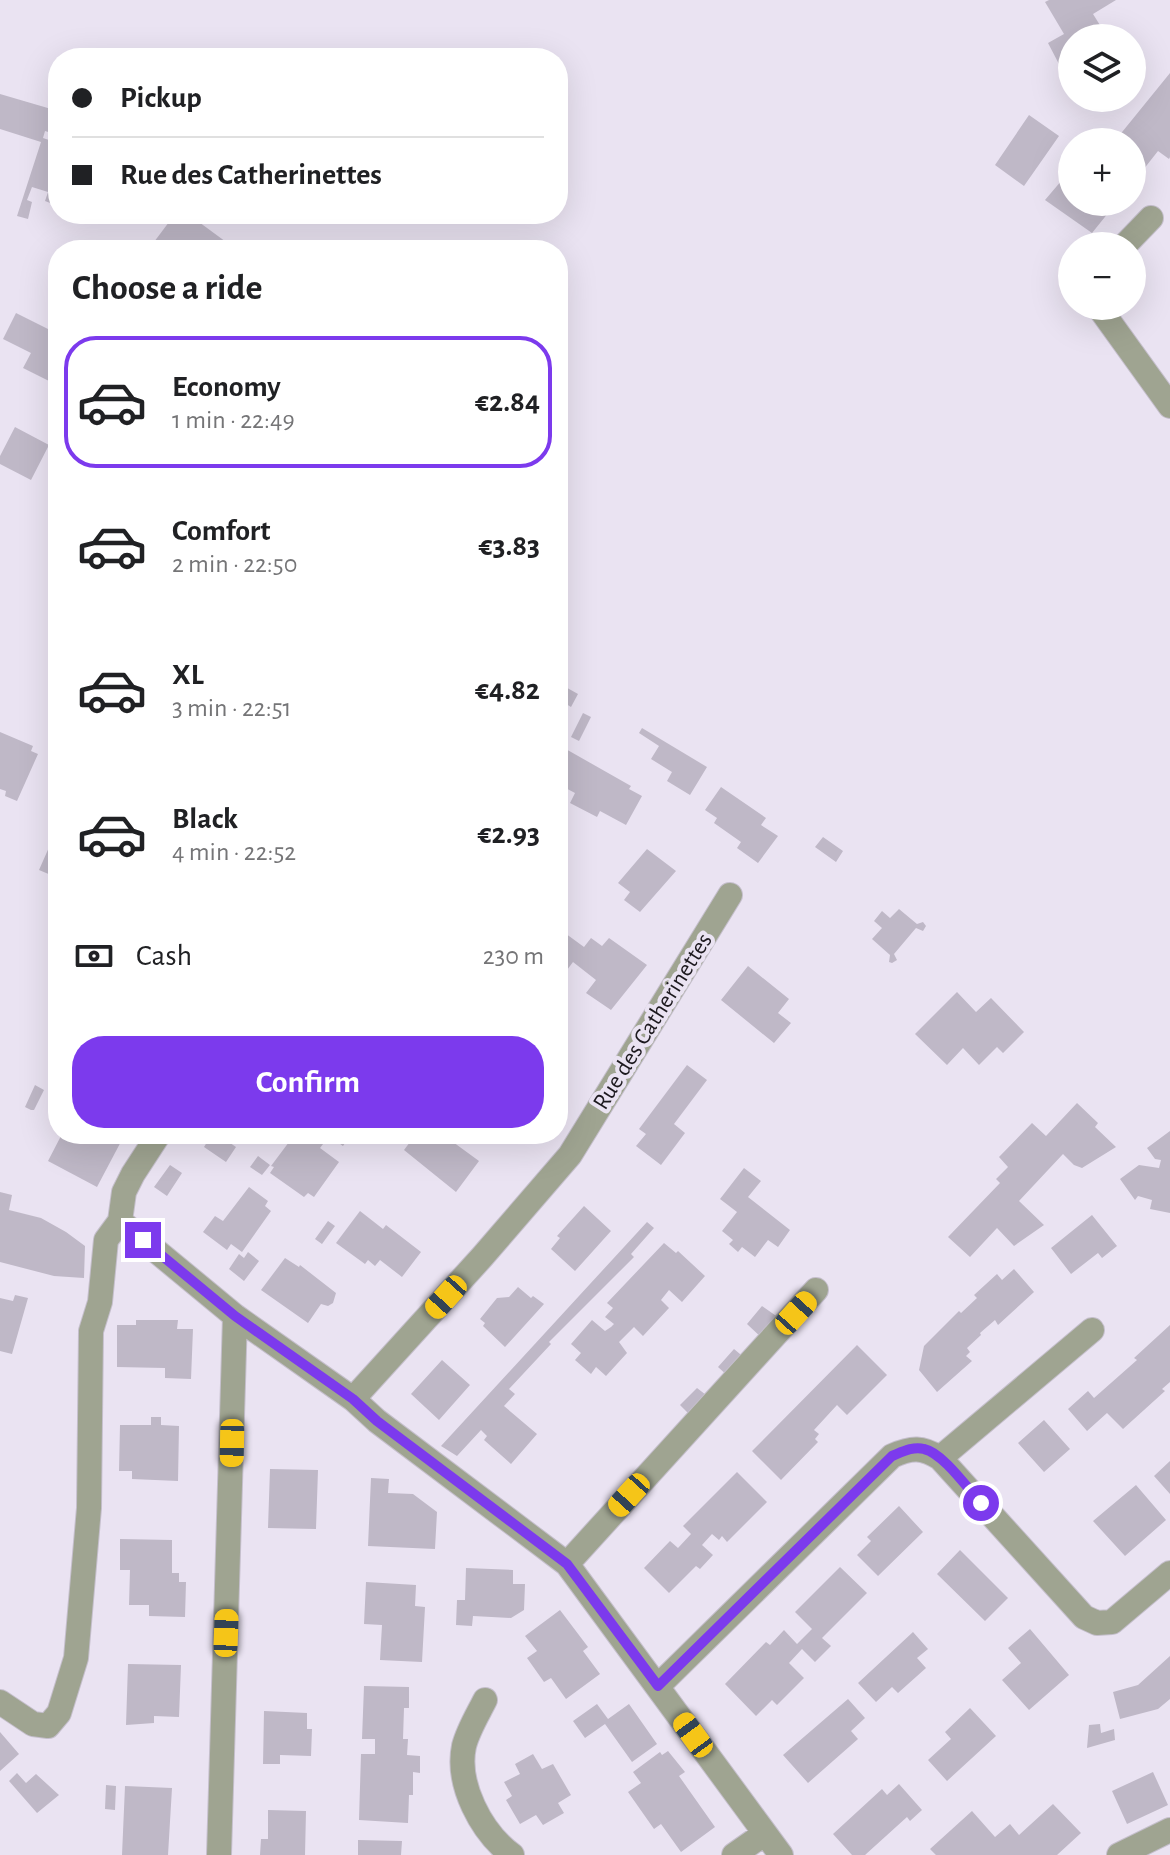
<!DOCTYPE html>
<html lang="en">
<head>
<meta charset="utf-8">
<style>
	:root { --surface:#fff; --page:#f2f2f2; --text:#202124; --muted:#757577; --line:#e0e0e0; --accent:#7c3aed }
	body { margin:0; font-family:"Alegreya Sans",sans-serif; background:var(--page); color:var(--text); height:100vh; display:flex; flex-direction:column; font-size:30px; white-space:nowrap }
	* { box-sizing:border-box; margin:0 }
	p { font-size:26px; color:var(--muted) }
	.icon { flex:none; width:44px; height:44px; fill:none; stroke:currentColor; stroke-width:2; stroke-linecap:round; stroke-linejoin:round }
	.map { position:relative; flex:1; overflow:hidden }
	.details { position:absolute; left:48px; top:240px; width:520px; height:904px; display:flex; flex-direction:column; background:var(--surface); border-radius:32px; box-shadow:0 8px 32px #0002 }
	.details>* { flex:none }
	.guide { position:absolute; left:48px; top:48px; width:520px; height:176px; border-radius:32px; box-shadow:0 8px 32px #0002; display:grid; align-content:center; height:176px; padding:0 24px; background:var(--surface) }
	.tools { position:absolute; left:1058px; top:24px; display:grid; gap:16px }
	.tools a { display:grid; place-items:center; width:88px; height:88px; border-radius:50%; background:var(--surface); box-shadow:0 8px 32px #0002; font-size:40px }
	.end { position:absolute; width:36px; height:36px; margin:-18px; border:10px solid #7c3aed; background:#fff; box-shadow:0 0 0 4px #fff }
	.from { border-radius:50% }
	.car { position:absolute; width:24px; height:48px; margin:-24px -12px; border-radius:10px; box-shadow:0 0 6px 2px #0007; background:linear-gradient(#f5c518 24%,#345 0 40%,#f5c518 0 76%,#345 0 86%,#f5c518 0) }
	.guide b { display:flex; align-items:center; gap:28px; height:76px; font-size:30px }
	.guide b+b { border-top:2px solid var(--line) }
	.guide i { width:20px; height:20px; background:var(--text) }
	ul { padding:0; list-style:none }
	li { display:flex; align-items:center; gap:24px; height:132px; margin:0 16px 12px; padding:0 8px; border:4px solid transparent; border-radius:32px }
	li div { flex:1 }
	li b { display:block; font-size:30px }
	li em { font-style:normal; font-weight:600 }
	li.selected { border-color:var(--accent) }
	li>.icon { width:72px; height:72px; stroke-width:1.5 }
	h2 { padding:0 24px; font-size:36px; line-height:96px }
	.pay { display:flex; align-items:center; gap:20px; height:88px; padding:0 24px; font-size:30px }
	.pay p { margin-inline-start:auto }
	.primary-button { display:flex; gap:16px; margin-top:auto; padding:16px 24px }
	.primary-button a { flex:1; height:92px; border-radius:32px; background:var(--accent); color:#fff; font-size:32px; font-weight:600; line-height:92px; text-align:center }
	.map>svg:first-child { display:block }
	.building { fill:#bfb8c7 }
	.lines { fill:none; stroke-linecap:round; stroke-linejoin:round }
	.minor-casing { stroke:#c5bfcc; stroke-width:26 }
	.minor { stroke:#9fa491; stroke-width:24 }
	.route { stroke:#7c3aed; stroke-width:10 }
	.labels { text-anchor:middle; stroke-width:8; stroke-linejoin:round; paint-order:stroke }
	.street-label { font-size:24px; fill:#1c191e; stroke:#eae3f2 }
</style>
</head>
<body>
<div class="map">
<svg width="1170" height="1855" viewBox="0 0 1170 1855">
	<rect width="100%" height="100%" fill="#eae3f2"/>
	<path class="building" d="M1049 0H1116L1093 14 1108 38H1072V58L1060 66 1048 43 1064 34 1045 2Z
		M1170 73V157L1169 159 1158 151 1132 184V142H1114Z
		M0 94 58 111V135L45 131 43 138 58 143V206L45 201 48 192 32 187 27 200 32 202 28 219 17 216 41 142 0 129Z
		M1029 115 1059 136 1024 186 995 165Z
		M1072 172V202H1117L1092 233 1045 200 1068 173 1070 175Z
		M175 214H188L237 250H148Z
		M16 313 58 334 57 385 23 368 31 353 3 339Z
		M15 427 49 445 31 480 0 464V456Z
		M562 685 578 694 571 707 558 699Z
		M583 713 591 717 579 741 571 737Z
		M642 728 707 767 690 795 667 781 672 772 651 759 659 746 639 733Z
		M0 732 33 746 31 751 38 754 17 801 5 796 6 791 0 789Z
		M564 748 631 786 629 789 642 796 626 825 600 811 597 817 570 803 575 793 558 784V760Z
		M721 787 766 818 761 825 778 836 758 863 737 848 741 842 714 823 717 818 705 810Z
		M58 827V878L39 870Z
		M823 837 843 851 836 862 815 847Z
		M647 849 676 871 640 912 624 900 630 892 618 883Z
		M899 909 917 924 923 922 926 926 923 931 916 928 894 954 897 960 892 963 889 962 890 955 872 939 882 928 874 921 882 911 890 918Z
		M558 928 584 947 591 938 602 946 609 938 647 965 611 1010 586 993 596 980 573 962 558 982Z
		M748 966 789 999 778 1013 791 1023 774 1043 721 1000Z
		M957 992 976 1012 991 998 1024 1032 1003 1053 997 1047 979 1065 963 1048 947 1065 915 1034Z
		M687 1065 707 1080 674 1124 685 1133 661 1165 636 1146 646 1134 639 1129Z
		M35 1085 44 1090 34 1110H31L25 1107Z
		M1077 1103 1098 1123 1095 1127 1116 1147 1082 1168 1074 1165 1063 1154 1019 1201 1044 1225 1014 1246 997 1228 970 1257 948 1237 1000 1183 996 1179 1008 1167 999 1157 1032 1123 1046 1136Z
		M1170 1131V1213L1150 1209 1152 1200 1138 1196 1135 1200 1120 1179 1139 1165 1159 1168 1161 1160 1155 1159 1147 1148Z
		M62 1134H125L97 1187 48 1161Z
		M212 1134H217L236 1147 226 1162 204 1147Z
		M295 1134H351L343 1146 329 1136 320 1148 339 1162 314 1197 308 1193 304 1197 270 1173 274 1167 271 1166Z
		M416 1134H442L479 1161 456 1192 404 1150Z
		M258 1156 270 1165 262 1175 250 1167Z
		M170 1165 182 1173 167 1196 154 1187Z
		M744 1168 761 1181 748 1197 790 1230 778 1247 768 1240 755 1257 742 1247 738 1252 729 1244 733 1240 722 1231 737 1212 720 1199Z
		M249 1187 268 1201 265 1206 271 1211 242 1252 231 1244 227 1250 203 1232 215 1216 223 1221Z
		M0 1192 12 1195 9 1210 41 1218 66 1232 85 1246 84 1278 54 1276 0 1262Z
		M584 1206 611 1231 575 1271 551 1249 560 1238 557 1236Z
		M360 1211 383 1229 386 1225 421 1252 402 1277 380 1260 375 1266 368 1260 365 1264 336 1243Z
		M1092 1215 1117 1246 1102 1258 1098 1253 1071 1274 1051 1248Z
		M328 1221 335 1226 322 1244 315 1239Z
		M647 1222 654 1228 631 1254 634 1257 549 1342 551 1344 509 1389 515 1394 504 1406 537 1434 511 1464 484 1440 487 1436 481 1430 457 1456 441 1446Z
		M664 1243 676 1253 678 1251 705 1276 682 1302 669 1290 661 1300 669 1308 643 1336 634 1327 619 1342 627 1353 606 1376 596 1367 591 1374 575 1360 581 1353 571 1344 592 1320 605 1331 611 1327 614 1324 605 1317 613 1308 607 1303Z
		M248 1252 259 1261 244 1281 229 1269 239 1254 244 1258Z
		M285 1258 299 1267 300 1265 336 1293 333 1303 328 1306 321 1304 308 1323 261 1290Z
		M1014 1269 1034 1292 998 1325 995 1320 980 1333 981 1335 967 1348 970 1352 966 1356 972 1361 937 1392 919 1370 924 1346 959 1311 961 1313 977 1298 974 1295 997 1274 1002 1280Z
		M518 1287 531 1298 533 1296 544 1304 505 1347 483 1326 485 1323 480 1319 497 1298 509 1297Z
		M15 1295 28 1298 12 1354 0 1351V1298L13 1301Z
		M762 1306 782 1320 764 1340 747 1324Z
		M136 1320H178L177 1329H193L191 1379 165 1378V1368L117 1367V1325H136Z
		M1170 1325V1382L1162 1389 1165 1391 1123 1429 1107 1413 1087 1431 1068 1409 1088 1391 1094 1398 1137 1360 1134 1358Z
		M857 1345 887 1375 847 1415 837 1405 814 1430 819 1434 815 1439 818 1442 781 1480 752 1451Z
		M734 1349 746 1359 729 1377 718 1367Z
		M442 1360 470 1385 439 1420 411 1394Z
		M697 1388 710 1398 692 1417 680 1405Z
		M151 1417H161V1425L179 1426 178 1481 132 1479V1471H119L120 1425H151Z
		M1044 1420 1070 1449 1044 1472 1018 1443Z
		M1170 1461V1494L1154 1476Z
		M270 1469 318 1470 316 1529 268 1528Z
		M737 1472 767 1502 727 1542 722 1536 719 1540 712 1534 702 1545 713 1555 700 1569 696 1566 669 1593 644 1568 670 1541 678 1548 691 1534 683 1526Z
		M371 1478 389 1479 388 1493 413 1494 437 1512 435 1549 368 1546Z
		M1136 1485 1166 1520 1125 1556 1093 1521Z
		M899 1506 923 1532 878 1576 857 1555 871 1541 867 1537Z
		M120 1539 172 1540V1573H179V1582H186L185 1617 149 1616V1605H129L130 1570H120Z
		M960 1550 1008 1598 985 1621 937 1574Z
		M840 1567 867 1593 822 1638 831 1646 815 1662 802 1649 789 1663 804 1678 777 1705 772 1700 756 1716 725 1684 766 1642 770 1645 784 1630 797 1644 812 1629 795 1612Z
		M466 1568 513 1570V1584H525L524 1610 511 1618 473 1616 472 1626 456 1625 457 1600H465Z
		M366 1582 416 1585 415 1606 425 1607 422 1662 380 1660 382 1625 364 1624Z
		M560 1610 588 1647 583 1651 600 1674 566 1699 551 1678 544 1682 527 1658 537 1651 525 1636Z
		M1030 1629 1069 1675 1029 1710 1002 1680 1021 1663 1008 1648Z
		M913 1632 928 1649 917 1658 926 1668 898 1693 892 1687 876 1702 858 1683Z
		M1170 1656V1699L1158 1709 1120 1719 1113 1692 1138 1685Z
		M128 1664 181 1665 179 1717 154 1716V1723L126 1725Z
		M364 1686 409 1687V1708H404L403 1739H408L407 1755 420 1756V1773L413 1772V1795H409L408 1823 359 1820 361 1754H375V1739H362Z
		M848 1699 865 1718 851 1731 858 1739 808 1783 783 1755Z
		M597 1704 608 1719 629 1704 657 1744 632 1762 605 1724 585 1738 573 1721Z
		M970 1708 996 1736 947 1781 928 1760 951 1739 945 1732Z
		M264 1711 307 1713V1729H312L311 1756 280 1755V1764H263Z
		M1100 1724 1101 1733 1114 1729 1115 1740 1087 1748 1089 1725Z
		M0 1732 19 1754 0 1771Z
		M668 1751 685 1772 679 1776 715 1827 681 1852 661 1824 654 1829 628 1792 641 1783 633 1772 660 1752 662 1755Z
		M533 1754 542 1769 553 1764 571 1795 558 1803 564 1813 543 1825 536 1815 520 1824 506 1800 512 1796 504 1782 520 1774 515 1764Z
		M1153 1772 1168 1805 1127 1824 1112 1791Z
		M17 1773 26 1783 36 1774 59 1795 37 1813 9 1781Z
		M899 1784 922 1810 910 1821 907 1817 865 1855H852L833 1834 882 1789 887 1795Z
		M106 1785 116 1786 115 1810 105 1809Z
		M125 1786 172 1788 168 1855H122Z
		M1053 1804 1081 1833 1057 1855H936L930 1849 972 1811 995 1837 1010 1824 1019 1835Z
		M268 1810 306 1811 305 1855H260L261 1839H268Z
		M358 1840 402 1841 401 1855H358Z"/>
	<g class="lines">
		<g class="minor-casing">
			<path id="minor" d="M1124 246 1151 218
				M1098 306 1170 406
				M120 1221 235 1316 353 1399 377 1421 567 1564 781 1855
				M353 1399 482 1257 570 1155 730 895
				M940 1458 1092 1330
				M567 1564 816 1290
				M658 1686 892 1456C912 1447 922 1447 940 1458L1084 1617 1097 1623 1112 1622 1170 1573
				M485 1700C478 1714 468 1730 464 1746 456 1784 481 1832 512 1855
				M0 1702 33 1724 48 1726 59 1713 76 1658 89 1508 91 1331 100 1302 106 1240 120 1221 124 1192 133 1174 159 1134
				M219 1855 235 1316
				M734 1855 764 1834
				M1119 1855 1170 1830"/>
		</g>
		<use href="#minor" class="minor"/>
	</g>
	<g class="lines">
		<path class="route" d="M143 1240 235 1316 353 1399 377 1421 567 1564 658 1686 892 1456C902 1452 913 1446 924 1449 943 1453 968 1489 981 1503"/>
	</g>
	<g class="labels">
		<g class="street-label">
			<text transform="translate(652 1021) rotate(-58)" y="8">Rue des Catherinettes</text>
		</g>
	</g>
</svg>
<div class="tools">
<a><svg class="icon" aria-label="layers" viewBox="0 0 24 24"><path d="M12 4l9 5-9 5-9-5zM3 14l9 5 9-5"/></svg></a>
<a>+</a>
<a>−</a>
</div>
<i class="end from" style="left:981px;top:1503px"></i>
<i class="end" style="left:143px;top:1240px"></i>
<i class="car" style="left:446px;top:1297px;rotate:222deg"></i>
<i class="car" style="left:796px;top:1313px;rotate:42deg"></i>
<i class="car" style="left:232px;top:1443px;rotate:181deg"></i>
<i class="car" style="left:629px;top:1495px;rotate:222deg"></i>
<i class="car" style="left:226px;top:1633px;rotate:2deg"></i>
<i class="car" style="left:693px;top:1735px;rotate:324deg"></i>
<div class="guide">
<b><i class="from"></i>Pickup</b>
<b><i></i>Rue des Catherinettes</b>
</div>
<section class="details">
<h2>Choose a ride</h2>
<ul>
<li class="selected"><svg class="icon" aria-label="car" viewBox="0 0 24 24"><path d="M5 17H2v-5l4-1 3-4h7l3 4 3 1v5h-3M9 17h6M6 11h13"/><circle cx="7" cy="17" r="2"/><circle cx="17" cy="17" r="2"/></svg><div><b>Economy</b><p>1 min · 22:49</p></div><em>€2.84</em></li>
<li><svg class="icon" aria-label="car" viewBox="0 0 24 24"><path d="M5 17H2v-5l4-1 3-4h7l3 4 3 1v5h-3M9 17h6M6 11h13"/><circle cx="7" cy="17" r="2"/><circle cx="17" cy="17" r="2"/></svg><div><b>Comfort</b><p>2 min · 22:50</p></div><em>€3.83</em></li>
<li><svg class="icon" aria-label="car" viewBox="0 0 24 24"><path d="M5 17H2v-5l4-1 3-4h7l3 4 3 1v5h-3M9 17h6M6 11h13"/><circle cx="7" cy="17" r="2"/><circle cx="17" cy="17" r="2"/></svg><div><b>XL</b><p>3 min · 22:51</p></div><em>€4.82</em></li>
<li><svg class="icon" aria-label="car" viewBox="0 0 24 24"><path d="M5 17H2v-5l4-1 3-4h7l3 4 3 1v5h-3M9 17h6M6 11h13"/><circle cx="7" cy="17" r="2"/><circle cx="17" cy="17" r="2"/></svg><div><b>Black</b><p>4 min · 22:52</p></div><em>€2.93</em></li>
</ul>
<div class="pay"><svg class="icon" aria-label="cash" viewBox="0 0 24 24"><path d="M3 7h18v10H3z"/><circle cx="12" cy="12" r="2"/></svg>Cash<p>230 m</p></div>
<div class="primary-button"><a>Confirm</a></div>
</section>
</div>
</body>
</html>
